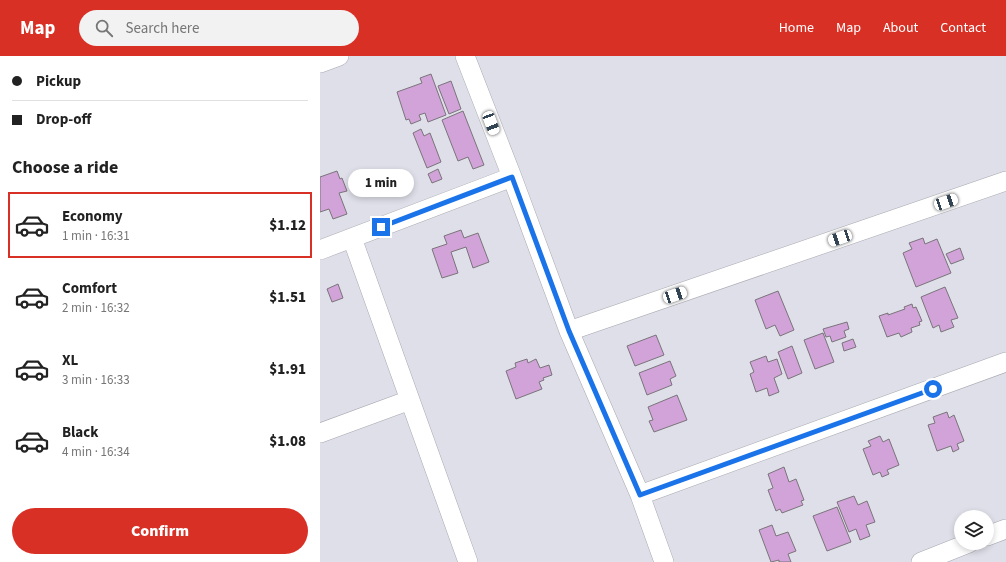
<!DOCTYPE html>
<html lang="en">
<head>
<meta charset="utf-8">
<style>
	:root { --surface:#fff; --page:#f2f2f2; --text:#222; --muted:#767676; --line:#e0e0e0; --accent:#d93025 }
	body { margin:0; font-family:"Source Sans 3",sans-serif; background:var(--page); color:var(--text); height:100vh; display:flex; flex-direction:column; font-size:15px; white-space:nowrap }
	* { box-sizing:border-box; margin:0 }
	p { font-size:13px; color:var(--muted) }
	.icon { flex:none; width:22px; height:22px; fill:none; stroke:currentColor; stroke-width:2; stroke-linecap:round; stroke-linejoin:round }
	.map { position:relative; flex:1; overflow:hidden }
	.details { display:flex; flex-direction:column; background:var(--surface); width:320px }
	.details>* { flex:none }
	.hud { display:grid; align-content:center; height:88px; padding:0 12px; background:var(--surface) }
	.controls { position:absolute; left:634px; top:454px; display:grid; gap:8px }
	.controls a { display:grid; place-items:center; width:40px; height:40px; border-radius:50%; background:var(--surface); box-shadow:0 2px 6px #0003; font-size:20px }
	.end { position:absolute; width:18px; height:18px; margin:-9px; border:5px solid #1a73e8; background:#fff; box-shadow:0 0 0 2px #fff }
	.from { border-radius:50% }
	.bubble { position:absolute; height:28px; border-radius:14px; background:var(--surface); box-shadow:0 2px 6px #0003; font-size:13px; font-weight:800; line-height:28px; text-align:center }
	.car { position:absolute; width:12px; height:24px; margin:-12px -6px; border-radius:5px; box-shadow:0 0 3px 1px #0007; background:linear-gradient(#fff 24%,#345 0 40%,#fff 0 76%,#345 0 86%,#fff 0) }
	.hud b { display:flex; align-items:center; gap:14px; height:38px; font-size:15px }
	.hud b+b { border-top:1px solid var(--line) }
	.hud i { width:10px; height:10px; background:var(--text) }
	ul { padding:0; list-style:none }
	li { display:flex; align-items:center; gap:12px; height:66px; margin:0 8px 6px; padding:0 4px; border:2px solid transparent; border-radius:0px }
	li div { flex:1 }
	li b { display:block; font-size:15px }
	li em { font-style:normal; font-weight:800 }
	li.selected { border-color:var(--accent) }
	li>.icon { width:36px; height:36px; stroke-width:1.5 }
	h2 { padding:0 12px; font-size:18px; line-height:48px }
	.action { display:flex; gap:8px; margin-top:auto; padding:8px 12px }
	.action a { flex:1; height:46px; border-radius:24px; background:var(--accent); color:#fff; font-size:16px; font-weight:800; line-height:46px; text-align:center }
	header { display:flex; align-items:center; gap:24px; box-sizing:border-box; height:56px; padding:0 20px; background:var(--accent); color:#fff }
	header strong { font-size:19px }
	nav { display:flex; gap:22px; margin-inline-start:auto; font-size:14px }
	.search { width:280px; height:36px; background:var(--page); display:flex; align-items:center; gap:10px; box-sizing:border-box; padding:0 14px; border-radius:22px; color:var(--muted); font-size:15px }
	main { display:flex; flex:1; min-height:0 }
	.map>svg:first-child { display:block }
	.building { fill:#d1a3d9; stroke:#7a747a }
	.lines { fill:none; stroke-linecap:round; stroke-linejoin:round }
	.street-casing { stroke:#a8a9b1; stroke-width:20 }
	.street { stroke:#fff; stroke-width:19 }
	.route { stroke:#1a73e8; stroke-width:5 }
</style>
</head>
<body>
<header>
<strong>Map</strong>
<div class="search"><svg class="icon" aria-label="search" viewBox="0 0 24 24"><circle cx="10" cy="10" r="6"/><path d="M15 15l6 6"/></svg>Search here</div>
<nav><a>Home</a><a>Map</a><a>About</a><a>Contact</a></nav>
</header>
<main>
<section class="details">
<div class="hud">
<b><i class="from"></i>Pickup</b>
<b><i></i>Drop-off</b>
</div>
<h2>Choose a ride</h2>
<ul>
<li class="selected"><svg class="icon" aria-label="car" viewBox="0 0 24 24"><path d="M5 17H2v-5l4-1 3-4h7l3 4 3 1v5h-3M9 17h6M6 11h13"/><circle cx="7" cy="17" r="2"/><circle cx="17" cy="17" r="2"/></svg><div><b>Economy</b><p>1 min · 16:31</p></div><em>$1.12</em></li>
<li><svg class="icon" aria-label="car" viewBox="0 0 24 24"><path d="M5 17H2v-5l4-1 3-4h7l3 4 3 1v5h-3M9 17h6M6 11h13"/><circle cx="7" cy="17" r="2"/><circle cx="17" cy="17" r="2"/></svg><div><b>Comfort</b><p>2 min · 16:32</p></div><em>$1.51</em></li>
<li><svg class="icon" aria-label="car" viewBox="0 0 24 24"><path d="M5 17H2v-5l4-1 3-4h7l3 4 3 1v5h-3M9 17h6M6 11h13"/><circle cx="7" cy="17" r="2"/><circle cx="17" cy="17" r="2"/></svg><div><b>XL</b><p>3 min · 16:33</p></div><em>$1.91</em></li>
<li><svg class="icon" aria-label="car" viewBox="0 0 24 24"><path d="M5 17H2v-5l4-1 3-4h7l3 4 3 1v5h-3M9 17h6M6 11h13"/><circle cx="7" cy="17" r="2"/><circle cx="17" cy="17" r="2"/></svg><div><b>Black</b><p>4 min · 16:34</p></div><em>$1.08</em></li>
</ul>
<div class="action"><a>Confirm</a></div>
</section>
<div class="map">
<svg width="686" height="506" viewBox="0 0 686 506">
	<rect width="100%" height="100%" fill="#dedfe8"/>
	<path class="building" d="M111 18 126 59 108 66 105 57 99 59 101 64 91 68 89 63 86 64 77 36 102 27 100 22Z
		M131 25 141 53 129 58 118 30Z
		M143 55 164 109 153 113 148 101 138 105 122 64Z
		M101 73 104 80 110 77 121 106 107 112 93 77Z
		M118 113 122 123 112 127 108 118Z
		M17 115 20 123 22 122 27 135 19 137 27 158 13 163 9 153 0 156V121Z
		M141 174 144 182 158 177 169 206 153 212 146 191 131 196 138 217 122 222 112 193 127 188 124 180Z
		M603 182 605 188 617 183 631 217 596 231 583 197 592 193 589 187Z
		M640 192 644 203 631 208 626 198Z
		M18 228 23 242 12 246 7 233Z
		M625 231 638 262 631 264 634 271 621 276 619 269 613 272 601 241Z
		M458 235 474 274 460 280 455 269 446 273 435 244Z
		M592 248 593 252 596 251 602 265 599 266 600 269 591 272 592 276 581 281 579 277 567 281 559 260 568 257V259L585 253 584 251Z
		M527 266 529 273 524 275 526 281 512 286 510 280 506 281 503 273Z
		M503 277 514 306 495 313 484 284Z
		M336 279 344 299 315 310 307 290Z
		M533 283 536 291 524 295 522 287Z
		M472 290 482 317 468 323 458 296Z
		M446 300 448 306 457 303 462 318 454 322 459 336 449 340 447 332 436 336 430 318 434 316 430 306Z
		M207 303 208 307 216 303 220 312 229 309 232 319 223 322 224 324 219 326 222 333 196 343 186 315 196 311 195 307Z
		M350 305 356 320 350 323 352 329 327 339 319 317Z
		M357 339 367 364 334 376 329 365 333 364 328 351Z
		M627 356 629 362 634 359 644 385 637 388 639 393 633 396 631 390 617 395 608 369 615 367 613 361Z
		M560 380 563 386 569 383 579 409 567 414 569 418 562 421 560 416 553 419 543 393 551 390 548 385Z
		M464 411 469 426 476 423 484 444 481 445 483 449 462 457 460 453 456 455 448 434 453 432 448 418Z
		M534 440 538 449 547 445 555 466 546 469 550 480 540 484 536 473 529 476 517 446Z
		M517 451 531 486 507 495 493 460Z
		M452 469 456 480 468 476 476 495 468 498 471 506H459V504L451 506 439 474Z"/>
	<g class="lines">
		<g class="street-casing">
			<path id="street" d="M145 0 192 121 249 275 320 439 344 506
				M0 7 19 0
				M32 182 148 506
				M0 194 192 121
				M249 275 686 125
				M0 377 90 344
				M320 439 686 306
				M667 480 686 473
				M601 506 649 487"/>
		</g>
		<use href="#street" class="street"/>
	</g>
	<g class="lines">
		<path class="route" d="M61 171 192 121 249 275 320 439 613 333"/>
	</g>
</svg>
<div class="controls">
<a><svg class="icon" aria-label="layers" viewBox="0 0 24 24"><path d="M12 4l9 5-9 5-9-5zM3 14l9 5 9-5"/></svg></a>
</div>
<i class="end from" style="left:613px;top:333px"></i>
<i class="end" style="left:61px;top:171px"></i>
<div class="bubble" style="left:28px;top:113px;width:66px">1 min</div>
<i class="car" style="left:171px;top:67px;rotate:159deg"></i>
<i class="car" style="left:626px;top:146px;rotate:71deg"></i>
<i class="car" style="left:520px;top:182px;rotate:251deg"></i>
<i class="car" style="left:355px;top:239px;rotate:71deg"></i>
</div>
</main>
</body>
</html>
